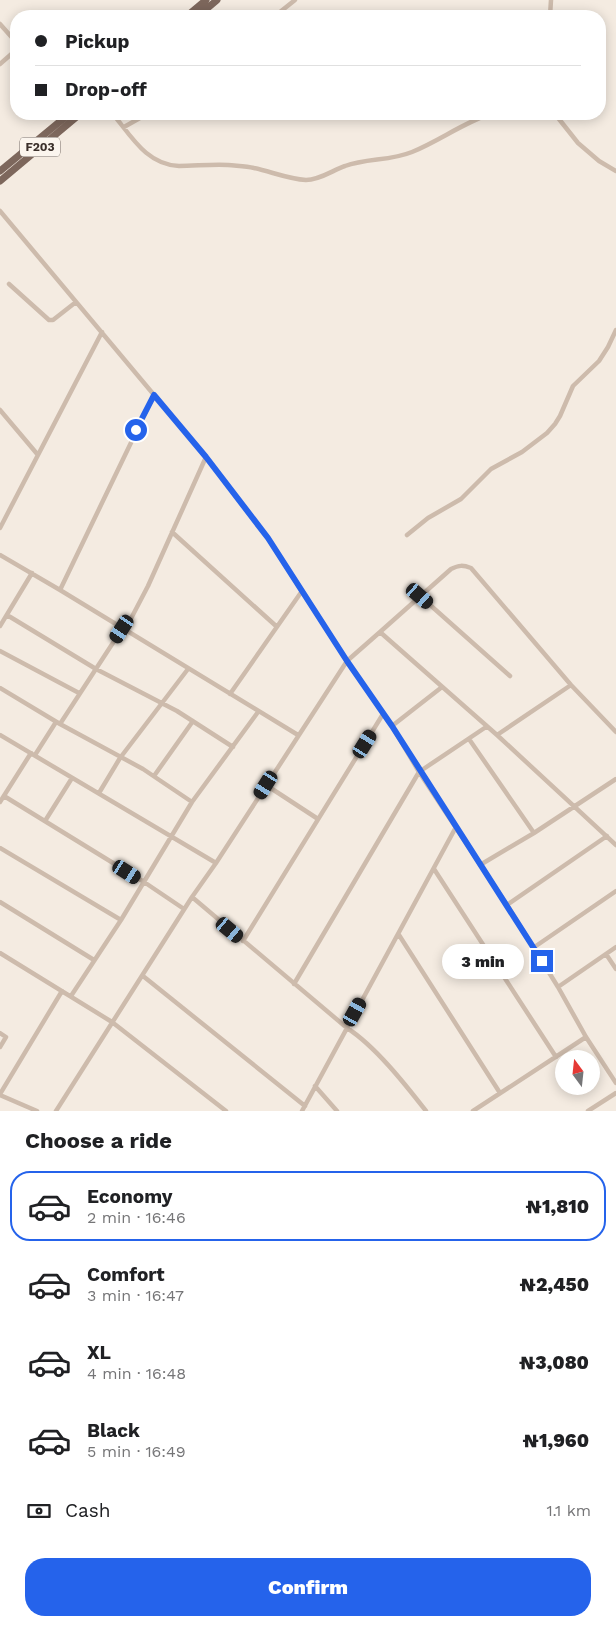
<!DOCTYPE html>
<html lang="en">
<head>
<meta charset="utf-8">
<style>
	:root { --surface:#fff; --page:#f6f6f6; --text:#202124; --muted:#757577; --line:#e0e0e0; --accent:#2563eb }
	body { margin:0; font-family:"Work Sans",sans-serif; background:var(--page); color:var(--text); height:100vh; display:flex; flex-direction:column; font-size:19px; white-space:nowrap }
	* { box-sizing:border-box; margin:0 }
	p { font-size:16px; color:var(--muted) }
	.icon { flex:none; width:28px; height:28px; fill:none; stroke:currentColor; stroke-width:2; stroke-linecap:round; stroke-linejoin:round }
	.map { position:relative; height:1111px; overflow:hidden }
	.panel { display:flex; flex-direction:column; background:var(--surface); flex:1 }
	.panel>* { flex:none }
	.top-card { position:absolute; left:10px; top:10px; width:596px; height:110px; border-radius:20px; box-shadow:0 2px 12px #0003; display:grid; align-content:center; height:110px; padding:0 25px; background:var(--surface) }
	.needle { width:32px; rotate:345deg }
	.fabs { position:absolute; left:555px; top:1050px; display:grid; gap:10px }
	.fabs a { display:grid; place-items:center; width:45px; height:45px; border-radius:50%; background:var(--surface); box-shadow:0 2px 12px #0003; font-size:25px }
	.end { position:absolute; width:22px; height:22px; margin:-11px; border:6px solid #2563eb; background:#fff; box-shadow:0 0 0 2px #fff }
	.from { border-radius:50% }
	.bubble { position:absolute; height:35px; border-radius:18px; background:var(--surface); box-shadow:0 2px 12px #0003; font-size:16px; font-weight:800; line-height:35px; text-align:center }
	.car { position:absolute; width:15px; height:30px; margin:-15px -8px; border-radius:6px; box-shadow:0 0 4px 1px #0007; background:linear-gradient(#222 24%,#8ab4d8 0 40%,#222 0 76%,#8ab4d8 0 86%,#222 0) }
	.top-card b { display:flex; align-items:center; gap:18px; height:48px; font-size:19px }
	.top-card b+b { border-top:1px solid var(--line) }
	.top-card i { width:12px; height:12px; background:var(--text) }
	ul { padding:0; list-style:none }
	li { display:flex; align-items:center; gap:15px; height:70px; margin:0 10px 8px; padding:0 15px; border:2px solid transparent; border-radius:20px }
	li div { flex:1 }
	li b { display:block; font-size:19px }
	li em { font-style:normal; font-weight:800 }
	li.on { border-color:var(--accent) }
	li>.icon { width:45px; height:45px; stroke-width:1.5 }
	h2 { padding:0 25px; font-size:22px; line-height:60px }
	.pay { display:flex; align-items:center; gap:12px; height:55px; padding:0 25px; font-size:19px }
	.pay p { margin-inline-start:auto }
	.action { display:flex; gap:10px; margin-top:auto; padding:10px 25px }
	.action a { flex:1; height:58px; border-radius:20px; background:var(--accent); color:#fff; font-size:20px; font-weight:800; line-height:58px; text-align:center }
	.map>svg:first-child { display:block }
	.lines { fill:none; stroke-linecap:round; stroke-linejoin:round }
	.minor { stroke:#cdbbac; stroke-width:4.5 }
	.primary { stroke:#7d675c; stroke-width:7 }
	.route { stroke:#2563eb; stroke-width:6 }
	.labels { text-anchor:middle; stroke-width:4.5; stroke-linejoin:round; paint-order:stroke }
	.shield { fill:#fbf5ee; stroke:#756b66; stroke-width:1 }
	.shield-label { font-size:12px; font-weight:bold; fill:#3b302b }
</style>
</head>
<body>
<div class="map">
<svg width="616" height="1111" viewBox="0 0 616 1111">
	<rect width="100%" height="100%" fill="#f4ebe1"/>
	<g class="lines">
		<path class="minor" d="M275 16 295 0
			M550 16 551 0
			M0 24 16 42
			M0 64 16 50
			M113 114C131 136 147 165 179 166 195 166 212 164 228 165 237 166 246 166 254 168 272 172 289 179 306 180 320 180 333 170 345 166 367 158 390 161 412 152 439 141 463 123 490 114
			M555 114 578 143 599 161 616 171
			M124 127 147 114
			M0 211 206 457 268 538 347 661 392 726 419 772 507 905 558 987 586 1037 616 1083
			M9 284 49 320H53L76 302
			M0 410 38 455
			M0 528 102 332
			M172 532 276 626
			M407 535 428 518 461 499 491 469 522 452 547 433 555 424 560 416 573 386 599 361 608 347 616 330
			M0 555 60 590 298 735
			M60 590 154 395
			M420 596 510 676
			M7 615 96 669 177 711 233 747
			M0 626 32 573
			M125 630 148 586 206 457
			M380 632 451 569C459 565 463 565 471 568L571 685 616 732
			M0 651 79 693
			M0 688 60 724 143 769 192 802
			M230 694 302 591
			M60 724 122 629
			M392 726 442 687
			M0 735 216 863
			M497 735 571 685
			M469 739 534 833
			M35 755 56 722
			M154 776 193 721
			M266 785 318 819
			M99 793 120 758 188 669
			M4 796 144 882 184 909
			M0 802 31 753
			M45 821 72 778
			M0 848 121 920
			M480 865 534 833 616 779
			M434 869 556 1057
			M192 897 347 1028C375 1046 405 1084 426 1111
			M0 902 94 960
			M507 905 607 836
			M399 935 500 1093
			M243 941 383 714
			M533 948 616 891
			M0 953 112 1022 226 1111
			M606 954 616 969
			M143 976 305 1106
			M294 984 419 772 486 727
			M558 987 616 947
			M71 996 121 920 192 802 258 712
			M0 1033 6 1037 0 1047
			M315 1086 337 1111
			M0 1094 62 991
			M0 1095 37 1111
			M56 1111 192 897 216 863 347 661 380 632 497 735 616 845
			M302 1111 456 827
			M473 1111 586 1037
			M588 1111 616 1093"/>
		<path class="primary" d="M187 16 206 0
			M198 16 217 0
			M0 171 69 114
			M0 181 80 114"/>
	</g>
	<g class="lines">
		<path class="route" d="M136 430 154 395 206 457 268 538 347 661 392 726 542 961"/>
	</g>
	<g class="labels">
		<rect class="shield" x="20" y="137.5" width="40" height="19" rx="4"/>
		<g class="shield-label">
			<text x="40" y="151">F203</text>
		</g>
	</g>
</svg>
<div class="fabs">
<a><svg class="needle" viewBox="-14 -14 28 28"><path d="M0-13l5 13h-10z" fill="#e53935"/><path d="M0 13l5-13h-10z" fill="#757577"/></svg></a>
</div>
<i class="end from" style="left:136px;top:430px"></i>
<i class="end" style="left:542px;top:961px"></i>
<div class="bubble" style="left:442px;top:944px;width:82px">3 min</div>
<i class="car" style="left:420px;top:596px;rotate:131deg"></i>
<i class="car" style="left:122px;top:629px;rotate:213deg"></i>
<i class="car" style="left:365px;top:744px;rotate:32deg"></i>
<i class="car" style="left:266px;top:785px;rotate:212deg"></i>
<i class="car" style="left:127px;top:872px;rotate:122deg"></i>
<i class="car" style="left:230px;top:930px;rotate:130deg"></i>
<i class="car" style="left:355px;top:1012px;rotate:29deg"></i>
<div class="top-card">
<b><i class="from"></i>Pickup</b>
<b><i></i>Drop-off</b>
</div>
</div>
<section class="panel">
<h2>Choose a ride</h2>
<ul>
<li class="on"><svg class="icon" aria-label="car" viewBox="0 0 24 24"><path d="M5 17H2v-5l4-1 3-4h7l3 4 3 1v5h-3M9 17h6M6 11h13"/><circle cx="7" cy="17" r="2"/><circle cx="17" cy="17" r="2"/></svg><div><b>Economy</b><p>2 min · 16:46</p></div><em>₦1,810</em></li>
<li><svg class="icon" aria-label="car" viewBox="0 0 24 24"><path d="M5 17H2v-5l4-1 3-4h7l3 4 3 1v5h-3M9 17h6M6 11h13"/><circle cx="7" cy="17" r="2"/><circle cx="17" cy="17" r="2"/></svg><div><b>Comfort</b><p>3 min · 16:47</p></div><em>₦2,450</em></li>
<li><svg class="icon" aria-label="car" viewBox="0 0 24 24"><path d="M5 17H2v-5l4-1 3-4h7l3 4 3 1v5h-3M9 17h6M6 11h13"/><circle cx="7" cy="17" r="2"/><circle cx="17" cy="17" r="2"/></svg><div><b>XL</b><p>4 min · 16:48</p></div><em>₦3,080</em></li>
<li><svg class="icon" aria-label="car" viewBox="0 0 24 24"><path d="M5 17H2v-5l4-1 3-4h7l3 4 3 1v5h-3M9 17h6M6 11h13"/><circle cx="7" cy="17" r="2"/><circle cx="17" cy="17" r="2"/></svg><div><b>Black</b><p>5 min · 16:49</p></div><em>₦1,960</em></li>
</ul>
<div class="pay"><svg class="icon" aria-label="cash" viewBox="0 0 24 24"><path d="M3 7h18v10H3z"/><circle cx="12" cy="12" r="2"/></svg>Cash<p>1.1 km</p></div>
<div class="action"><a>Confirm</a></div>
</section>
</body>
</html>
